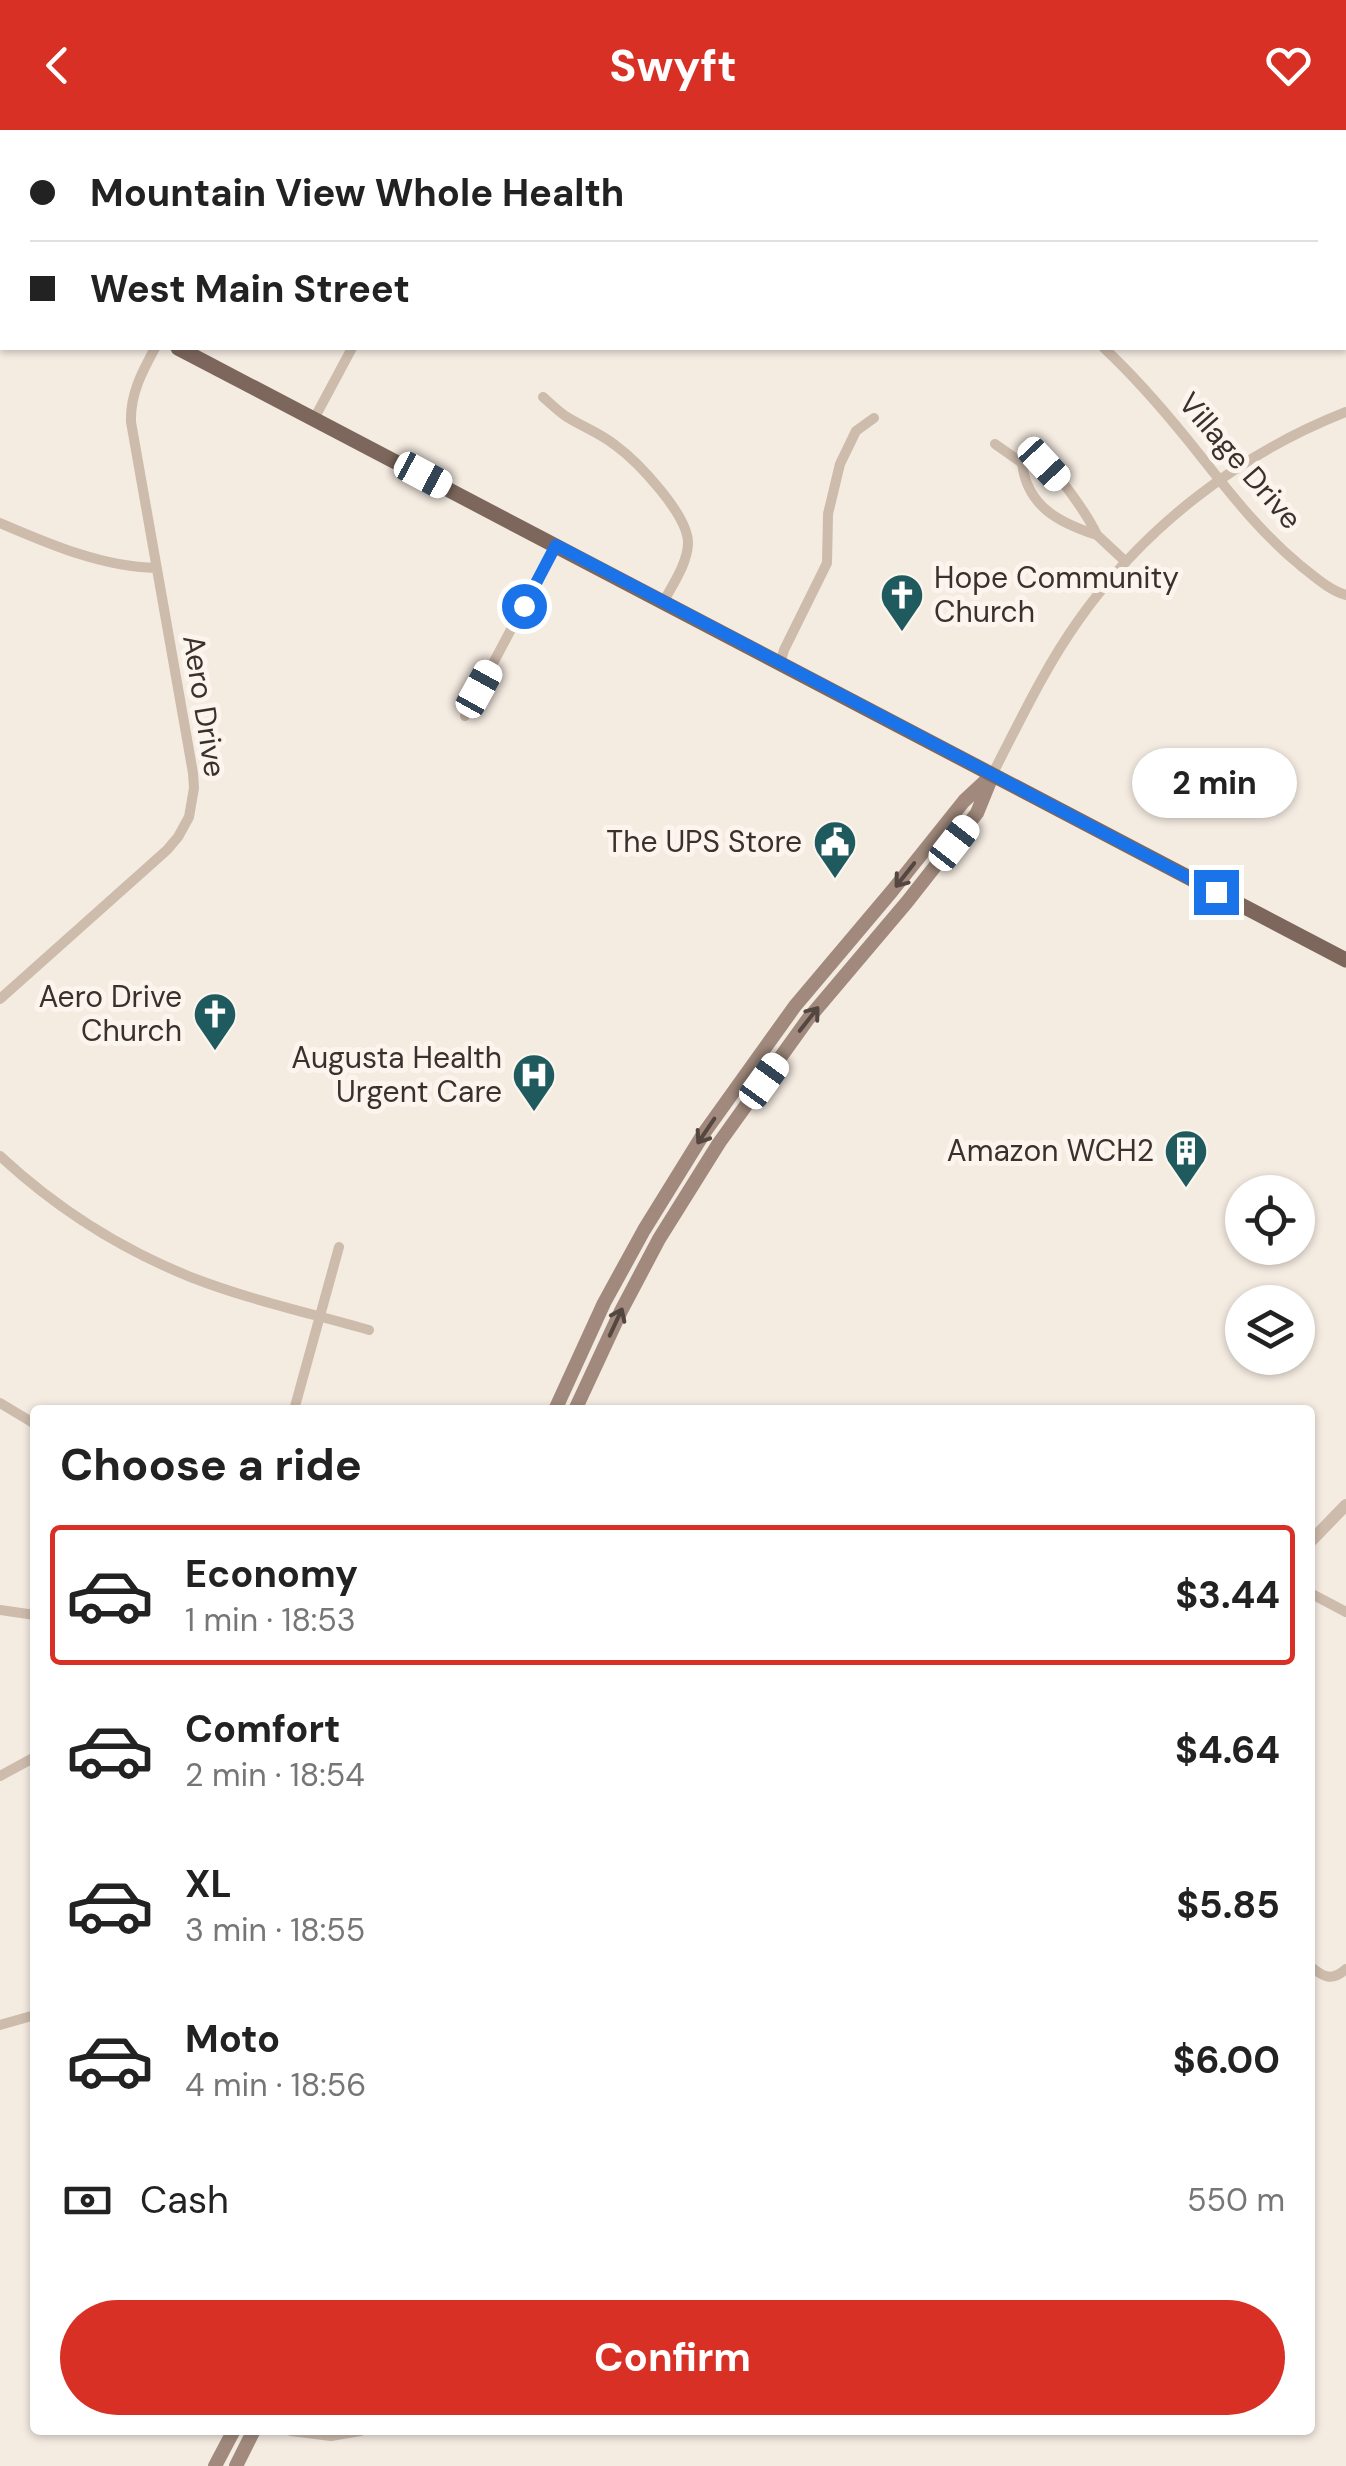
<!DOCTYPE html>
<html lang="en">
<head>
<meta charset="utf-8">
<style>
	:root { --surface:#fff; --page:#f2f2f2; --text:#222; --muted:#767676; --line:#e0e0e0; --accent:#d93025 }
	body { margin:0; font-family:"DM Sans",sans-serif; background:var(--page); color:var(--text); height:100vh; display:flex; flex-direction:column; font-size:38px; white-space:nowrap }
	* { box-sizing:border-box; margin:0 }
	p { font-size:32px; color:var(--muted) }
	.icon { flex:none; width:55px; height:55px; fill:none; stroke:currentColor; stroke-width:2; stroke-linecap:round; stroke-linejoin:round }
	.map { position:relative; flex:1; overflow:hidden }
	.details { position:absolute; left:30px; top:1275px; width:1285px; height:1030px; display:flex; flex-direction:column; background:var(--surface); border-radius:10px; box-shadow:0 2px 8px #0004 }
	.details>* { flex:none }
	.top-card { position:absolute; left:0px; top:0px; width:1348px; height:220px; box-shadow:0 2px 8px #0004; display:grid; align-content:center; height:220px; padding:0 30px; background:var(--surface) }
	.tools { position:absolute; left:1225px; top:1045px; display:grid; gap:20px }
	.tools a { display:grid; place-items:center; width:90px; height:90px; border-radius:50%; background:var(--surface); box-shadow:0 2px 8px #0004; font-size:50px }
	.end { position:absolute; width:45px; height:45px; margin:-22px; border:12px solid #1a73e8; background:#fff; box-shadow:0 0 0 5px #fff }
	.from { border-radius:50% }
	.bubble { position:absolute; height:70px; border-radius:35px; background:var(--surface); box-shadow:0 2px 8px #0004; font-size:32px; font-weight:700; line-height:70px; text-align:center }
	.car { position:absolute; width:30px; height:60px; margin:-30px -15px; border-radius:12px; box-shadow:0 0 8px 2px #0007; background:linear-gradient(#fff 24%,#345 0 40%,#fff 0 76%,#345 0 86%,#fff 0) }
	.top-card b { display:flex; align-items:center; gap:35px; height:95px; font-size:38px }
	.top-card b+b { border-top:2px solid var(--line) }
	.top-card i { width:25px; height:25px; background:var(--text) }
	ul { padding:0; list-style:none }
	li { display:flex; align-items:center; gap:30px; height:140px; margin:0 20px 15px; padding:0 10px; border:5px solid transparent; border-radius:10px }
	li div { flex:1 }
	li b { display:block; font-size:38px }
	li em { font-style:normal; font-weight:700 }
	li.active { border-color:var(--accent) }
	li>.icon { width:90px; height:90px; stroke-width:1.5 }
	h2 { padding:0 30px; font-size:45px; line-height:120px }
	.pay { display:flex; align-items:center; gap:25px; height:110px; padding:0 30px; font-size:38px }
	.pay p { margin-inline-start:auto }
	.cta { display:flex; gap:20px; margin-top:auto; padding:20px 30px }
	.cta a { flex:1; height:115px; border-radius:60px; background:var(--accent); color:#fff; font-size:40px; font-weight:700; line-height:115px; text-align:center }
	header { display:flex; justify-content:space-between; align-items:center; height:130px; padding:0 30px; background:var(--accent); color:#fff; font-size:45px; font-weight:700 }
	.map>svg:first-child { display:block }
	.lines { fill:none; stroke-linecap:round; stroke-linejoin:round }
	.minor { stroke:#cdbbac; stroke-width:10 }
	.tertiary { stroke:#cdbbac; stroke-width:12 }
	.secondary { stroke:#a18a7d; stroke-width:14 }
	.primary { stroke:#7d675c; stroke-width:15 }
	.oneway { stroke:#544640 }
	.route { stroke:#1a73e8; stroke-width:12 }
	.labels { text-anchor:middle; stroke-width:10; stroke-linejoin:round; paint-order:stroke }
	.street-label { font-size:30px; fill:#3b302b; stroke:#fbf5ee }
	.poi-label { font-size:30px; fill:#3b302b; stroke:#fbf5ee; text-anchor:end }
</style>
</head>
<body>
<header><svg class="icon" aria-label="back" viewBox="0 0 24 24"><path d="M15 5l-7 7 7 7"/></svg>Swyft<svg class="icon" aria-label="heart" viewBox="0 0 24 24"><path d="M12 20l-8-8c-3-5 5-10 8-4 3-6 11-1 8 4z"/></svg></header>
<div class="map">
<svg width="1346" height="2336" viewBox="0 0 1346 2336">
	<rect width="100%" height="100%" fill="#f4ebe1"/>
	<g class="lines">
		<path class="minor" d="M1109 0 1116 2
			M158 2 159 0
			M630 2V0
			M1345 173 1346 174
			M1104 218C1134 246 1161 277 1187 309 1225 356 1254 397 1301 436 1315 447 1329 460 1346 465
			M543 267C551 274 559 282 567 287 583 297 600 303 615 315 637 331 689 385 688 414 687 434 673 454 664 471
			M314 289 352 218
			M995 314 1022 333C1027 377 1060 393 1097 405 1089 388 1056 337 1039 331 1033 329 1028 331 1022 333
			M0 393C49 414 102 437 156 438
			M1097 405 1126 432
			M780 534 784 520 827 433 828 384 840 334 856 301 874 288
			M465 586 556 415
			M992 645C1019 593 1044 539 1078 491 1144 397 1239 324 1346 282
			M0 869 167 720 178 707 189 687 194 658 193 643 131 292C130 264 142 242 155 218
			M0 1026C56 1078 122 1120 193 1148 250 1170 310 1183 369 1200
			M0 1273 35 1294
			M294 1280 339 1117
			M1310 1463 1346 1482
			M0 1480 35 1485
			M0 1646 35 1627
			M1310 1836C1323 1847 1332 1852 1346 1839
			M0 1895 35 1885"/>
		<path class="tertiary" d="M1310 1412 1346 1375
			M291 2300 331 2305 360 2300"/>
		<path class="secondary" d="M555 1280 604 1173 644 1100 704 1003 795 876 892 761 964 671 992 645
			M575 1280 621 1181 659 1109 719 1013 808 889 907 772 977 683 990 651
			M215 2336 234 2300
			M236 2336 254 2300"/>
		<path class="primary" d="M0 125 2 127
			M178 218 1346 830"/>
	</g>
	<defs><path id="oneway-shaft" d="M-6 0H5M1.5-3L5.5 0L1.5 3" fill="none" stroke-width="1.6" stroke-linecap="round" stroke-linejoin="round" transform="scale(2.5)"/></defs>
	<g class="oneway">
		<use href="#oneway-shaft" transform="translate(905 745) rotate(128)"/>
		<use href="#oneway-shaft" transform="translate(809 889) rotate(-52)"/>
		<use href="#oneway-shaft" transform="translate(706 1001) rotate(124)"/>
		<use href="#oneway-shaft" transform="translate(616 1192) rotate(-65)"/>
	</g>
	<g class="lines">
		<path class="route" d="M524 476 556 415 1216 762"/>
	</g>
	<defs>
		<g id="church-pin" transform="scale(2.25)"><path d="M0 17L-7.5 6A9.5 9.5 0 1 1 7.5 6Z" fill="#1f5a5e" stroke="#fbf5ee"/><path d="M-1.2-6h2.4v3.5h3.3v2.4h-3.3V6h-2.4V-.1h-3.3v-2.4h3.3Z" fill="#fff"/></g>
		<g id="civic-pin" transform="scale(2.25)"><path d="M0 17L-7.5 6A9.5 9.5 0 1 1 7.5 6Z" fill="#1f5a5e" stroke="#fbf5ee"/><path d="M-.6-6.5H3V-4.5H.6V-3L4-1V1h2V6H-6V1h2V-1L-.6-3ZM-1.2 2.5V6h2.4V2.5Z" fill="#fff"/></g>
		<g id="hospital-pin" transform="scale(2.25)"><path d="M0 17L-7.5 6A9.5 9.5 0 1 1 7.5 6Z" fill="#1f5a5e" stroke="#fbf5ee"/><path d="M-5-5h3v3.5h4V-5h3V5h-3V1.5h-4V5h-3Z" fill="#fff"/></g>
		<g id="building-pin" transform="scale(2.25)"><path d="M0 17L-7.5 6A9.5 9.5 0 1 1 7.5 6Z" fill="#1f5a5e" stroke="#fbf5ee"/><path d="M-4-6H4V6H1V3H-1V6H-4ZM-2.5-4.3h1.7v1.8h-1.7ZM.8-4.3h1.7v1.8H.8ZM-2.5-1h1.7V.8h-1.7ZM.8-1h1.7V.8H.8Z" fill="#fff"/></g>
	</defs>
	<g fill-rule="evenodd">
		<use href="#church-pin" x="902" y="465"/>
		<use href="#civic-pin" x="835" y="712"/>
		<use href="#church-pin" x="215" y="884"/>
		<use href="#hospital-pin" x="534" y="945"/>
		<use href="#building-pin" x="1186" y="1021"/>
	</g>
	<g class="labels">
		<g class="street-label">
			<text transform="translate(1240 331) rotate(49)" y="10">Village Drive</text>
			<text transform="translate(204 576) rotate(81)" y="10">Aero Drive</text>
		</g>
		<g class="poi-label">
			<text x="934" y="458" text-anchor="start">Hope Community<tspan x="934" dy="34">Church</tspan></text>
			<text x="802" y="722">The UPS Store</text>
			<text x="182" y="877">Aero Drive<tspan x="182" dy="34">Church</tspan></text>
			<text x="502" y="938">Augusta Health<tspan x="502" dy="34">Urgent Care</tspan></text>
			<text x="1154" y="1031">Amazon WCH2</text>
		</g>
	</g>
</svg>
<div class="tools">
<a><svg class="icon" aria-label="locate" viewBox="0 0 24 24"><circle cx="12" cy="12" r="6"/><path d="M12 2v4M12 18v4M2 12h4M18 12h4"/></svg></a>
<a><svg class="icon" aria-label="layers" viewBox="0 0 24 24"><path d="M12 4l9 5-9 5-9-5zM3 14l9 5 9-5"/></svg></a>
</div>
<i class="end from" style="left:524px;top:476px"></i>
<i class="end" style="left:1216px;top:762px"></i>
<div class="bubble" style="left:1132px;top:618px;width:165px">2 min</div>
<i class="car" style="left:1044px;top:334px;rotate:137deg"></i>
<i class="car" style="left:423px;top:345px;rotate:118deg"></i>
<i class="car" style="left:479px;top:559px;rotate:29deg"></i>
<i class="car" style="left:954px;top:713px;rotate:38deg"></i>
<i class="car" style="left:764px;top:951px;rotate:36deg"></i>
<div class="top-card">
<b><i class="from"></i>Mountain View Whole Health</b>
<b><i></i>West Main Street</b>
</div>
<section class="details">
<h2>Choose a ride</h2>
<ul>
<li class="active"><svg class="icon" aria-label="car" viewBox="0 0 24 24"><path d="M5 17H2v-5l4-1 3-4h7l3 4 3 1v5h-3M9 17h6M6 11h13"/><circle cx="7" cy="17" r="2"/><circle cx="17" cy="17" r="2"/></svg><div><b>Economy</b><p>1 min · 18:53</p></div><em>$3.44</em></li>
<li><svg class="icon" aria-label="car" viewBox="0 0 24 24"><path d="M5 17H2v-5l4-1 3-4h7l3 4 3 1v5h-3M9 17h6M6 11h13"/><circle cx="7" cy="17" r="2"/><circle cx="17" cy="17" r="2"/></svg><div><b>Comfort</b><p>2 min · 18:54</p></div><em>$4.64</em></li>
<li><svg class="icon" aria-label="car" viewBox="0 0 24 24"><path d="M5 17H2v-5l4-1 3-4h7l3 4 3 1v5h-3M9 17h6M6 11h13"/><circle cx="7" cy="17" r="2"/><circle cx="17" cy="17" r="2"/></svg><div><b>XL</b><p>3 min · 18:55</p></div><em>$5.85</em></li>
<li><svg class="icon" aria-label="car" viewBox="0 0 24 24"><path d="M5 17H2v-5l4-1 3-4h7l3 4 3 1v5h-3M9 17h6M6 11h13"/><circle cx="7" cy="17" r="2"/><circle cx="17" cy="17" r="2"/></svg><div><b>Moto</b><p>4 min · 18:56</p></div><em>$6.00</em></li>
</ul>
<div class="pay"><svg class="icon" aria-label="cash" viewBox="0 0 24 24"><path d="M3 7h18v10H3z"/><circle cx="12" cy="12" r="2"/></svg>Cash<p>550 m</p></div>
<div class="cta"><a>Confirm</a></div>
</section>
</div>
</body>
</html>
